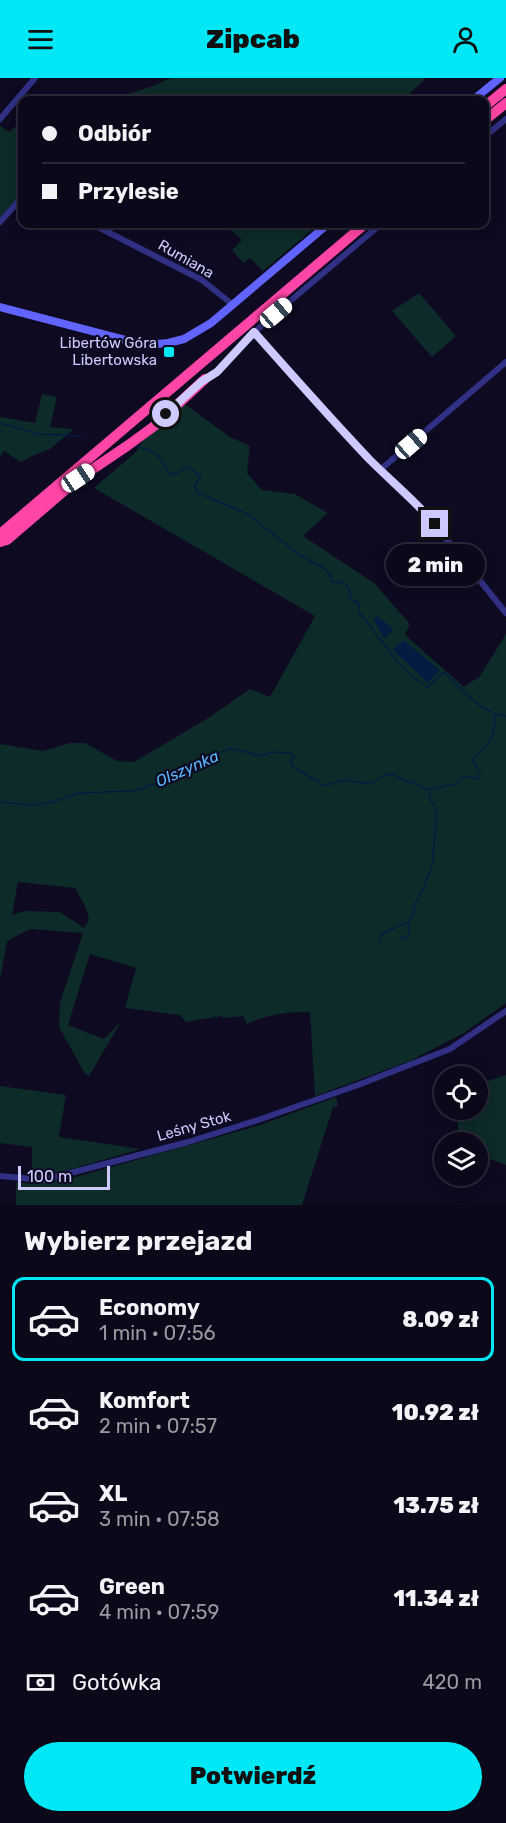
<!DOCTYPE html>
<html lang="pl">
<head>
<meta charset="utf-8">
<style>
	:root { --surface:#0a0819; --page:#181626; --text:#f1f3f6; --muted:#999aa2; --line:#2a2938; --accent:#00e7f5 }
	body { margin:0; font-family:Rubik,sans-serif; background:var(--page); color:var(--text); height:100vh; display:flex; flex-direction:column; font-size:22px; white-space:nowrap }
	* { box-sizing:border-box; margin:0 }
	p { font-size:20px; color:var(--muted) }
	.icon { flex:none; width:33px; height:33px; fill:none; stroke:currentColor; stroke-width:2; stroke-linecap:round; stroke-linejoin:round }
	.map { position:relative; height:1127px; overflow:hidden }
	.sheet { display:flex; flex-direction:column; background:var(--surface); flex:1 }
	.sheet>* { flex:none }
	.guide { position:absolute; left:18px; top:18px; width:471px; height:132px; border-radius:12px; box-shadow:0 3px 15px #0003,0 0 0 2px var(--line); display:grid; align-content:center; height:132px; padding:0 24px; background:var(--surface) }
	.fabs { position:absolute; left:434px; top:988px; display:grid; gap:12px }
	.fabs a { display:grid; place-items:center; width:54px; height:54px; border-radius:50%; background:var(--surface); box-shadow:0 3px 15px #0003,0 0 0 2px var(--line); font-size:30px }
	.scale { position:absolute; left:18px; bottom:15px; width:92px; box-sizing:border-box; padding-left:6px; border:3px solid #cecaff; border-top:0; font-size:16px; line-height:21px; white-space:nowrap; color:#cecaff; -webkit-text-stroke:4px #0d0a21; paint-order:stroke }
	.end { position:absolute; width:27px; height:27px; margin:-14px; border:8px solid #cecaff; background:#111; box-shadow:0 0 0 3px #111 }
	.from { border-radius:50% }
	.bubble { position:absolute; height:42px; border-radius:21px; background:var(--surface); box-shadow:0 3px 15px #0003,0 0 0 2px var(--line); font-size:20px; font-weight:800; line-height:42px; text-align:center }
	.car { position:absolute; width:18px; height:36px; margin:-18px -9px; border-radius:8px; box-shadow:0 0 4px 2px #0007; background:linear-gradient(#fff 24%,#345 0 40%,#fff 0 76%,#345 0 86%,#fff 0) }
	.guide b { display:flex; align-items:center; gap:21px; height:57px; font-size:22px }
	.guide b+b { border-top:2px solid var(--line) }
	.guide i { width:15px; height:15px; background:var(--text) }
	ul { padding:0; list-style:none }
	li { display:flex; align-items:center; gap:18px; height:84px; margin:0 12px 9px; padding:0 12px; border:3px solid transparent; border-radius:12px }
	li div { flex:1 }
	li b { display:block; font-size:22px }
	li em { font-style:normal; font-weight:800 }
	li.on { border-color:var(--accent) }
	li>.icon { width:54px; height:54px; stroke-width:1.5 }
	h2 { padding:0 24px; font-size:27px; line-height:72px }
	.pay { display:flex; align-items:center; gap:15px; height:66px; padding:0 24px; font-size:22px }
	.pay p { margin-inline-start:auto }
	.primary-button { display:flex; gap:12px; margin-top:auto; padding:12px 24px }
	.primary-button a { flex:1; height:69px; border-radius:36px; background:var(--accent); color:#111; font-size:24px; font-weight:800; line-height:69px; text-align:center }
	header { display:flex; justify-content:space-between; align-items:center; height:78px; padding:0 24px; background:var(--accent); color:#111; font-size:27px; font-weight:800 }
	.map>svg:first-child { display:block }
	.green { fill:#0d2b29; fill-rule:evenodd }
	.water { fill:#041c41 }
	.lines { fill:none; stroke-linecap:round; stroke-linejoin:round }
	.stream { stroke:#041c41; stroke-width:1.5 }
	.street { stroke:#303085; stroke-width:6 }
	.secondary { stroke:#6164ff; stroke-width:8 }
	.highway { stroke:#ff45a6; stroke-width:10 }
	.route { stroke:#cecaff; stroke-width:8 }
	.poi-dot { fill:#00e7f5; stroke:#0d0a21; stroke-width:2 }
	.labels { text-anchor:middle; stroke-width:4.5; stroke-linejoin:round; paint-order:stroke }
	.street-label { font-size:15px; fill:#cecaff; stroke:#0d0a21 }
	.poi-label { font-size:15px; fill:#cecaff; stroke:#0d0a21; text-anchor:end }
	.water-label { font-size:16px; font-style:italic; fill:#58b8ff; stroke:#0d0a21 }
</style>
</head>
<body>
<header><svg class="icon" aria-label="menu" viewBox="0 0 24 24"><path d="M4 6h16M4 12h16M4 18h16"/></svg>Zipcab<svg class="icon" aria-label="person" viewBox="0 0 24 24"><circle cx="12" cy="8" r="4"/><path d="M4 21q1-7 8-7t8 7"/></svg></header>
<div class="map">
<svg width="506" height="1127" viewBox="0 0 506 1127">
	<rect width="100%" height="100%" fill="#0d0a21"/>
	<path class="green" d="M171 0H423L425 1 403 22H109L150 9Z
		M22 42V119L14 124 0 140V48L10 54Z
		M230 146H319L263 193 250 180 243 185 232 172 242 162 227 149Z
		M419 215 456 258 432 279 392 233Z
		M42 316 57 319 50 349 74 351 50 371 32 378 21 384 4 373 0 379V339L35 345Z
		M182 324 230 359 250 368 247 395 262 412 295 416 328 435 303 458 374 505 410 546 405 557 464 609 480 598 506 556V925L464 955 410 983 315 1018 310 934C285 934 270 936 247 946L243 938 223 940 222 938 186 944 180 937 125 930 136 890 90 876 68 947 104 961 122 942 89 998 85 996 59 949 60 925 83 855 30 851 7 863 0 902V666L43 673 70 665H85L117 683 134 684 208 640 250 611 270 619 315 538 94 410 136 374 147 356ZM18 804 75 810 86 830 89 842 84 850 60 834 24 833 12 837Z
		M506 997V1087L477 1076V1065H459L457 1032H477V1006Z
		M0 1008 66 1017 59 1059 141 1071 44 1099 32 1098V1069L0 1065Z
		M336 1019 338 1028 333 1029 302 1127H16V1104L31 1106 65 1102 260 1047Z"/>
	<path class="water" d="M377 538 394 551 384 561 374 542Z
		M403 562 440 592 428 605 393 572Z"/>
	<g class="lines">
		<path class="stream" d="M0 345 38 356 83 358
			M135 368C158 373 158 377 170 396H175L187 389 201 398 195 407 196 412 198 415 248 436 298 476 325 491 331 498V503L344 505 349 510 350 520 359 525V534L401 588 427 610 444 594C462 611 481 636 506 638
			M0 724 33 727 53 724 79 715 134 713 162 703 172 695 231 670 260 678 273 674 291 675 294 678 291 685 295 690 325 708 343 702 372 706 381 698 391 696 429 712 455 706 467 698 478 701 481 698 473 682 492 660 496 637
			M399 861 407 859 409 854 408 845 414 833 415 825 424 809 432 789 437 734 430 721 429 714
			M379 864 383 855 407 845"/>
		<path class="street" d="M0 41 35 0
			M484 59 506 41
			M0 144 17 125 22 122
			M92 146 202 202 233 227
			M254 254 334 344 380 392 424 433 506 535
			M205 301 220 292 262 247 381 146
			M380 392 506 284
			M0 1098 44 1102 188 1064 258 1042 358 1007 450 971 506 933"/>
		<path class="secondary" d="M473 22 500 0
			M0 229 145 267 168 265 184 261 211 245 328 146"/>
		<path class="highway" d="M484 29 506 11
			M484 43 506 25
			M0 456 365 146
			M0 464 7 462 78 401 127 368 153 349 205 301"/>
	</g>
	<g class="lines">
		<path class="route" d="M166 336 201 304 217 294 254 254C292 297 330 340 369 381 391 403 415 423 435 446"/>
	</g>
	<rect class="poi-dot" x="163" y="268" width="12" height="12" rx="3"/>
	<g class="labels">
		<g class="street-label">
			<text transform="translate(186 181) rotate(30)" y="5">Rumiana</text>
			<text transform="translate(194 1048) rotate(-16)" y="5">Leśny Stok</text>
		</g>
		<g class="poi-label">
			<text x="157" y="270">Libertów Góra<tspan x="157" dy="17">Libertowska</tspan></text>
		</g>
		<g class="water-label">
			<text transform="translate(187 690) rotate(-24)" y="6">Olszynka</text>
		</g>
	</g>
</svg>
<div class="fabs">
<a><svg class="icon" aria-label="locate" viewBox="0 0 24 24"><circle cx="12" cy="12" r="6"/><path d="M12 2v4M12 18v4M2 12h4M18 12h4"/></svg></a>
<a><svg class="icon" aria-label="layers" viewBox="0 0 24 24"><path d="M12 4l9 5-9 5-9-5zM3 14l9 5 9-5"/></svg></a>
</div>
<div class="scale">100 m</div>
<i class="end from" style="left:166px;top:336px"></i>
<i class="end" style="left:435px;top:446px"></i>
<div class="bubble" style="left:386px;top:466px;width:99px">2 min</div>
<i class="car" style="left:276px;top:235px;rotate:50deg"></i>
<i class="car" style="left:411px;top:366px;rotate:49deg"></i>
<i class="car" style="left:78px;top:400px;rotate:56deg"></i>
<div class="guide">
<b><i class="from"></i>Odbiór</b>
<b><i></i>Przylesie</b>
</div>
</div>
<section class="sheet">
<h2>Wybierz przejazd</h2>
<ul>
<li class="on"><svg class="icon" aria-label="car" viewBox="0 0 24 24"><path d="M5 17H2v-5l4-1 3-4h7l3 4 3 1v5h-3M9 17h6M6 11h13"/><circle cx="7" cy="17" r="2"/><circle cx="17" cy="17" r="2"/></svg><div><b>Economy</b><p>1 min · 07:56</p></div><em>8.09 zł</em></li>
<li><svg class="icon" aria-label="car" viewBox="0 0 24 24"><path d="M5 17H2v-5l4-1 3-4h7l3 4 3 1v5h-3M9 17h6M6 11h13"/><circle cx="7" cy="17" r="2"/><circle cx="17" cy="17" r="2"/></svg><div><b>Komfort</b><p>2 min · 07:57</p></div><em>10.92 zł</em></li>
<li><svg class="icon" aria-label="car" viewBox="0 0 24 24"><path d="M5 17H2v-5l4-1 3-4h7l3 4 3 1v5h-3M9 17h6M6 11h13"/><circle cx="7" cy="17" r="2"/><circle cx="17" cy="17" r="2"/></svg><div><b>XL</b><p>3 min · 07:58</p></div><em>13.75 zł</em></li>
<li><svg class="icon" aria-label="car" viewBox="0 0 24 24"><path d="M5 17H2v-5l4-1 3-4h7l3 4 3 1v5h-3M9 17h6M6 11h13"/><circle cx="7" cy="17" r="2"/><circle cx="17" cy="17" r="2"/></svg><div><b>Green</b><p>4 min · 07:59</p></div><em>11.34 zł</em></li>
</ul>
<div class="pay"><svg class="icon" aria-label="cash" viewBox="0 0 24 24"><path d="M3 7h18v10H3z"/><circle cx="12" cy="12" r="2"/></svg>Gotówka<p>420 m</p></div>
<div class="primary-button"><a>Potwierdź</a></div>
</section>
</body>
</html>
